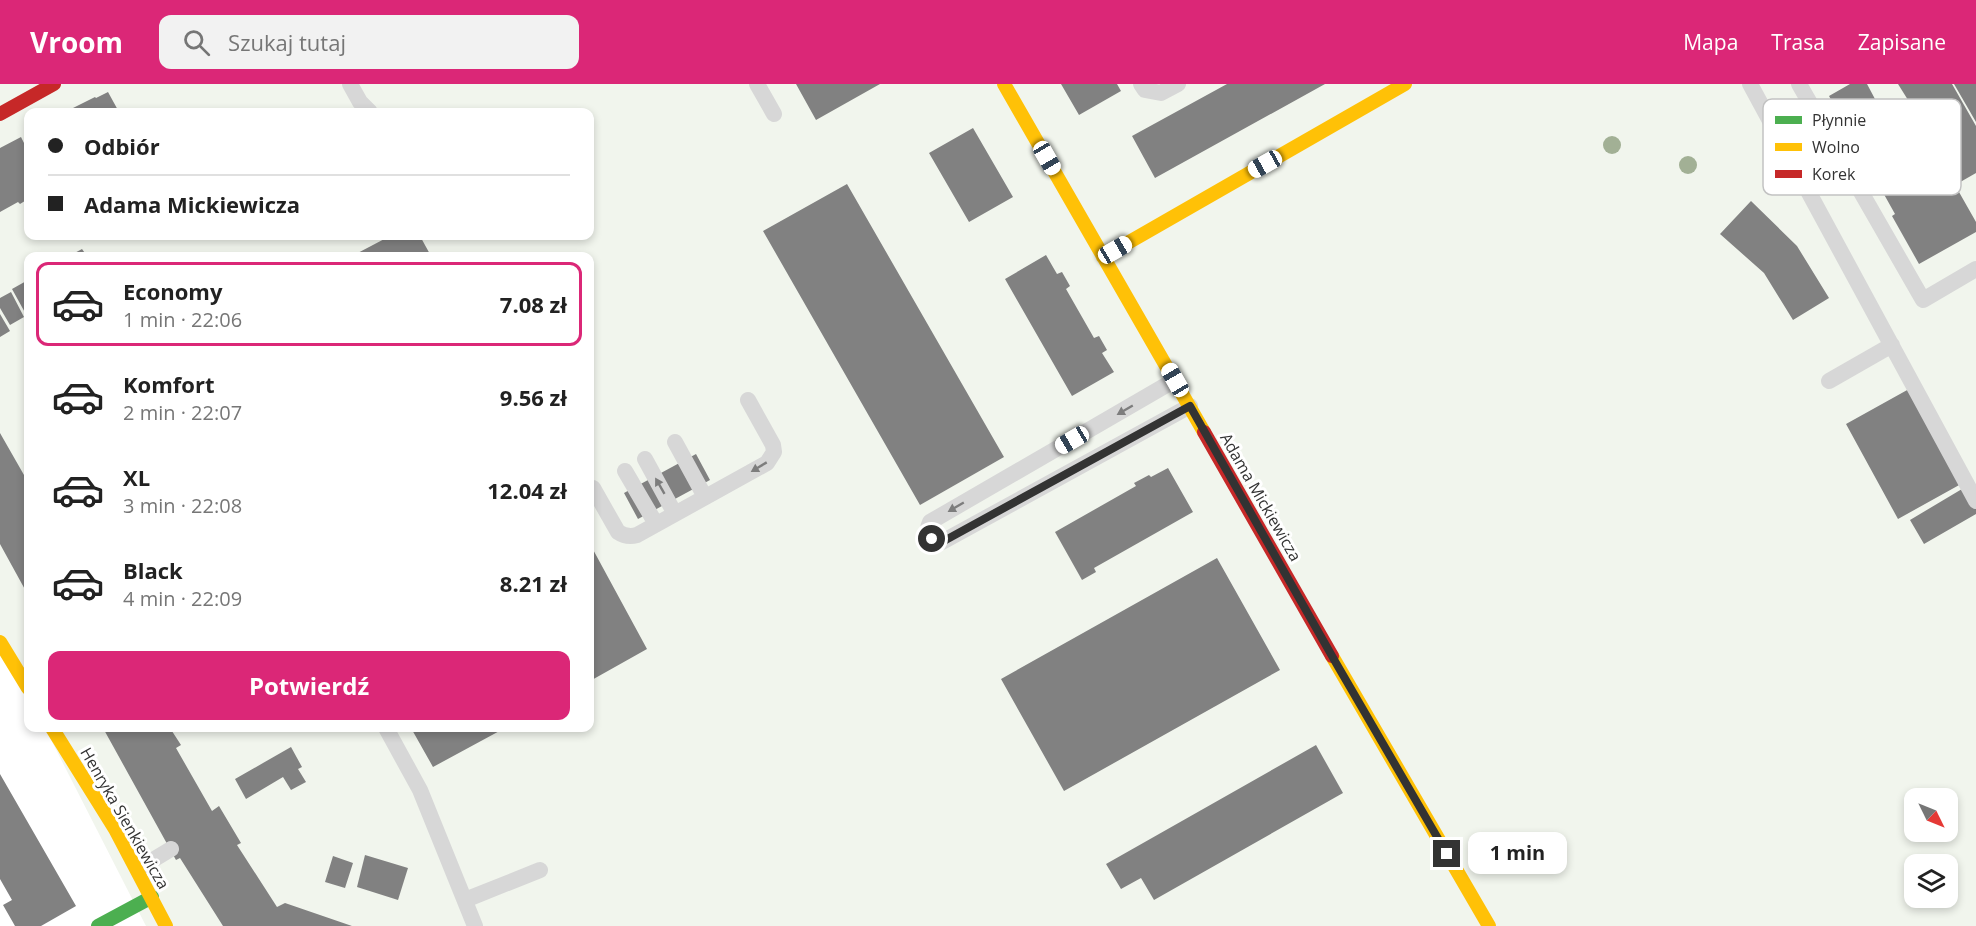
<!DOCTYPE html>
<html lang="pl">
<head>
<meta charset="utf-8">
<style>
	:root { --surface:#fff; --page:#f2f2f2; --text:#222; --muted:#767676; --line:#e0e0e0; --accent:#db2777 }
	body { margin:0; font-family:"Open Sans",sans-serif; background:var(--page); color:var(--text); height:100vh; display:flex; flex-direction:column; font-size:22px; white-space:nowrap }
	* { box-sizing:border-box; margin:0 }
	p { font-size:20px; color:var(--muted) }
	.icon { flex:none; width:33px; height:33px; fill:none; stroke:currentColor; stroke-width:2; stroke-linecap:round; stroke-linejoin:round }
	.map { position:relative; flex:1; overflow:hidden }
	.panel { position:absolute; left:24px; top:168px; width:570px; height:480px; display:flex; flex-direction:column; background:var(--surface); border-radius:12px; box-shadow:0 3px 9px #0003 }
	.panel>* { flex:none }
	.top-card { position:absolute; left:24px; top:24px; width:570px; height:132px; border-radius:12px; box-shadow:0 3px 9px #0003; display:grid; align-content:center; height:132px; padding:0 24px; background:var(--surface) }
	.needle { width:39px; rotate:133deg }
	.buttons { position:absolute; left:1904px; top:704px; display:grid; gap:12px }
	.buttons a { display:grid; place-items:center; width:54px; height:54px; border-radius:12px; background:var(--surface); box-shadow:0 3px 9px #0003; font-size:30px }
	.end { position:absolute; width:27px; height:27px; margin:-14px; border:8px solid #333; background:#fff; box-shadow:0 0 0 3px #fff }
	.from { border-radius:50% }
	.bubble { position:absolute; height:42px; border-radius:12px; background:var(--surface); box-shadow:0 3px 9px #0003; font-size:20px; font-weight:700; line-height:42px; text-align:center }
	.car { position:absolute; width:18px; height:36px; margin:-18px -9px; border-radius:8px; box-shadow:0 0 4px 2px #0007; background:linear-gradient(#fff 24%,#345 0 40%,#fff 0 76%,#345 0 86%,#fff 0) }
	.top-card b { display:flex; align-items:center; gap:21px; height:57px; font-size:22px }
	.top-card b+b { border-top:2px solid var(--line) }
	.top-card i { width:15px; height:15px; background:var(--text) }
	ul { padding:10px 0 0; list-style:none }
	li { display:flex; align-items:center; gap:18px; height:84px; margin:0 12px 9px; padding:0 12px; border:3px solid transparent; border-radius:12px }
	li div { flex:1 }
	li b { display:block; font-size:22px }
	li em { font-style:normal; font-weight:700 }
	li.on { border-color:var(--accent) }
	li>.icon { width:54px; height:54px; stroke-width:1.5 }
	.cta { display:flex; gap:12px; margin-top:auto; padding:12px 24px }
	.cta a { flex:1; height:69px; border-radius:12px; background:var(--accent); color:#fff; font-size:24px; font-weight:700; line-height:69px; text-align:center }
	header { display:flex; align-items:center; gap:36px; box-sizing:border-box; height:84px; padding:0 30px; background:var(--accent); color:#fff }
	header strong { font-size:28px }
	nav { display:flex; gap:33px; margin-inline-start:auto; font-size:21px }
	.search { width:420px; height:54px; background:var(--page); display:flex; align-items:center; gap:15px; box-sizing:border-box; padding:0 21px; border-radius:12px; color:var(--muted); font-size:22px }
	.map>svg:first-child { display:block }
	.green { fill:#f1f5ed; fill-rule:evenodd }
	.building { fill:#818181 }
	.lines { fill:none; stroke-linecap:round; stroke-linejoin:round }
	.lane { stroke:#d7d7d7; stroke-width:16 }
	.fast { stroke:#4caf50; stroke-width:14 }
	.slow { stroke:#ffc107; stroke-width:14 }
	.jam { stroke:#c62828; stroke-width:14 }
	.tree { fill:#a2b095 }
	.oneway { fill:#7d7d7d }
	.route { stroke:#333; stroke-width:8 }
	.labels { text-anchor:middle; stroke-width:6; stroke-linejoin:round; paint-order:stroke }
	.street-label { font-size:16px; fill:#333; stroke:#fff }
	.key { fill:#fff; stroke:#c2c2c2; stroke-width:1.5 }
	.key-label { font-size:16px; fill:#333 }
</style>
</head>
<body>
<header>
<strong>Vroom</strong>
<div class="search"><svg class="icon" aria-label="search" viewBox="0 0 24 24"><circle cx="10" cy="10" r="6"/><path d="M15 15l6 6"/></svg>Szukaj tutaj</div>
<nav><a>Mapa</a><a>Trasa</a><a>Zapisane</a></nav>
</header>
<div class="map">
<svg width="1976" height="842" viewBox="0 0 1976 842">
	<rect width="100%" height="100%" fill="#fff"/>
	<path class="green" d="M0 0H1976V842H146L45 644H590V172H28V611L0 555ZM28 28H590V152H28ZM1914 714H1947V747H1914ZM1914 780H1947V813H1914Z"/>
	<path class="building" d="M796 0H880L816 36Z
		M1061 0H1117L1121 7 1079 31Z
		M1227 0H1325L1155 94 1132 52Z
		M1850 0H1867L1883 30 1908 16 1898 0H1952L1976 42V89L1955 101 1976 138V148L1919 180 1892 132 1895 130 1829 12Z
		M1954 0H1976V38Z
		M108 8 119 28H65L95 13 96 14Z
		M973 44 1013 113 969 138 929 69Z
		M21 53 28 67V115L20 120 18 118 0 128V64Z
		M847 100 1004 373 920 421 763 147Z
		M1751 117 1797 162 1829 214 1793 236 1764 189 1720 150Z
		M390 152H420L431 172H352Z
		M82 165 87 172H69Z
		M1046 171 1057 190 1062 188 1070 202 1066 205 1094 254 1099 252 1107 266 1102 269 1114 288 1072 312 1005 195Z
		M28 196V234L12 205Z
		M11 208 24 233 10 241 0 224V214Z
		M0 230 10 247 0 253Z
		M1909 305 1961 400 1898 435 1846 340Z
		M0 349 28 398V511L0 460Z
		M696 370 710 396 638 435 624 409Z
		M1168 384 1193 428 1094 484 1096 488 1082 496 1055 448 1136 402 1134 399 1149 391 1151 393Z
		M1967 402 1976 419V430L1924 460 1910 436Z
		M590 460 647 565 590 597Z
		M1217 474 1280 586 1064 707 1001 595Z
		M103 644H170L181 661 176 664 212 727 219 722 241 759 237 761 277 823 285 819 352 842H223L180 774 176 776Z
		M411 644H505L433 683Z
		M1316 661 1343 709 1154 816 1141 794 1121 805 1106 780Z
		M291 663 302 683 298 685 306 698 291 706 283 693 246 715 235 695Z
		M0 690 76 822 41 842H15L3 821 12 816 0 795Z
		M365 771 408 784 398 816 357 803Z
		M333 772 353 779 345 804 325 798Z"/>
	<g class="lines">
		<path class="lane" d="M350 0 360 18 370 28
			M757 0 774 30
			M1141 0 1145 6 1161 9 1178 0
			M1750 0 1976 417
			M1799 0 1923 216 1976 185
			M1175 296 930 438C925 448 930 457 942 458L1190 322
			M1829 297 1892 261
			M675 358 705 413
			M645 375 675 430
			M625 387 656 440
			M593 404 618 448C624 452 630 453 637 451L767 379 774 368 773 361 748 316
			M386 644 420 706 475 842
			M138 785 171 765
			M465 816 540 786"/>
		<path class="fast" d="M98 842 152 813"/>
		<path class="slow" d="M1004 0 1204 348
			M1103 173 1405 0
			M0 558 28 604
			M1332 572 1489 842
			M52 644 115 745 166 842"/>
		<path class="jam" d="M0 30 54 0
			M1204 348 1332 572"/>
	</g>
	<g class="tree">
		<circle cx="1612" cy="61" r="9"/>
		<circle cx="1688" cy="81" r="9"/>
	</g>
	<defs><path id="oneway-solid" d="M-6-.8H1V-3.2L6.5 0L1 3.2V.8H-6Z" transform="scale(1.5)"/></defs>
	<g class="oneway">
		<use href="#oneway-solid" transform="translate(1125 326) rotate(150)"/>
		<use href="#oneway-solid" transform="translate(759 383) rotate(149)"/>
		<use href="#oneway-solid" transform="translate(660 402) rotate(-120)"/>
		<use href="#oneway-solid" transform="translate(956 423) rotate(150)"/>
	</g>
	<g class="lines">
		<path class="route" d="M932 455 942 458 1190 322 1336 579 1447 770"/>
	</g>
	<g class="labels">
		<g class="street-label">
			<text transform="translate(1261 413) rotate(60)" y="6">Adama Mickiewicza</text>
			<text transform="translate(125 734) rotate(60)" y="6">Henryka Sienkiewicza</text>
		</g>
	</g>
	<rect x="1763" y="15" width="198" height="96" rx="9" class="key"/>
	<rect x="1775" y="32" width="27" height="8" fill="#4caf50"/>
	<rect x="1775" y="59" width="27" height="8" fill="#ffc107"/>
	<rect x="1775" y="86" width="27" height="8" fill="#c62828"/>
	<g class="key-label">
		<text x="1812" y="42">Płynnie</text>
		<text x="1812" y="69">Wolno</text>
		<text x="1812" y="96">Korek</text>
	</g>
</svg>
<div class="buttons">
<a><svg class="needle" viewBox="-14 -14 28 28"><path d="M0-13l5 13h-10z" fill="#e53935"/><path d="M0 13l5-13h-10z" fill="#767676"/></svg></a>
<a><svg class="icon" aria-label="layers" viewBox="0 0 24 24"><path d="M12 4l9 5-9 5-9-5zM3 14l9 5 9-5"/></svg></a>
</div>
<i class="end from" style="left:932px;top:455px"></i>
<i class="end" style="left:1447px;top:770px"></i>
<div class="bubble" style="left:1468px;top:748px;width:99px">1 min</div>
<i class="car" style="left:1047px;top:74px;rotate:150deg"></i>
<i class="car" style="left:1265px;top:80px;rotate:241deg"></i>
<i class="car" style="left:1115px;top:166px;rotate:60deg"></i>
<i class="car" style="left:1175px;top:296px;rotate:330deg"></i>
<i class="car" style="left:1072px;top:356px;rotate:240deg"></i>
<div class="top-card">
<b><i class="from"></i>Odbiór</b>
<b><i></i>Adama Mickiewicza</b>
</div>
<section class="panel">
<ul>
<li class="on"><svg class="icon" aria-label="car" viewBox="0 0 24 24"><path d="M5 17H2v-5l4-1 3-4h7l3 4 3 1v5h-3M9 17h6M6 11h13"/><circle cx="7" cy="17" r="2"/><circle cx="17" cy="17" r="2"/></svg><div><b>Economy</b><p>1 min · 22:06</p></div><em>7.08 zł</em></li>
<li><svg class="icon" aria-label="car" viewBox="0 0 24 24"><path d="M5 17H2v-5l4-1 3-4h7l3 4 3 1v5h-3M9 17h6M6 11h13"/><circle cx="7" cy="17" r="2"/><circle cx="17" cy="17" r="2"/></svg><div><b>Komfort</b><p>2 min · 22:07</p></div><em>9.56 zł</em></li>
<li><svg class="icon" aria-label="car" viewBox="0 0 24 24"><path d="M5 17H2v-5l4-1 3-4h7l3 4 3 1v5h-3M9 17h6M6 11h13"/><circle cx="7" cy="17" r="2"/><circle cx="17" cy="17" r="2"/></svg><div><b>XL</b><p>3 min · 22:08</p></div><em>12.04 zł</em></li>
<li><svg class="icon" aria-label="car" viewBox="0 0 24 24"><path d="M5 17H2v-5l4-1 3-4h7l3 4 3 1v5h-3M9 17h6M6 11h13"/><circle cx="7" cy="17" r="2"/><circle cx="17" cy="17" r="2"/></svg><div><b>Black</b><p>4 min · 22:09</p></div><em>8.21 zł</em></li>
</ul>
<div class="cta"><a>Potwierdź</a></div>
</section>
</div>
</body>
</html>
